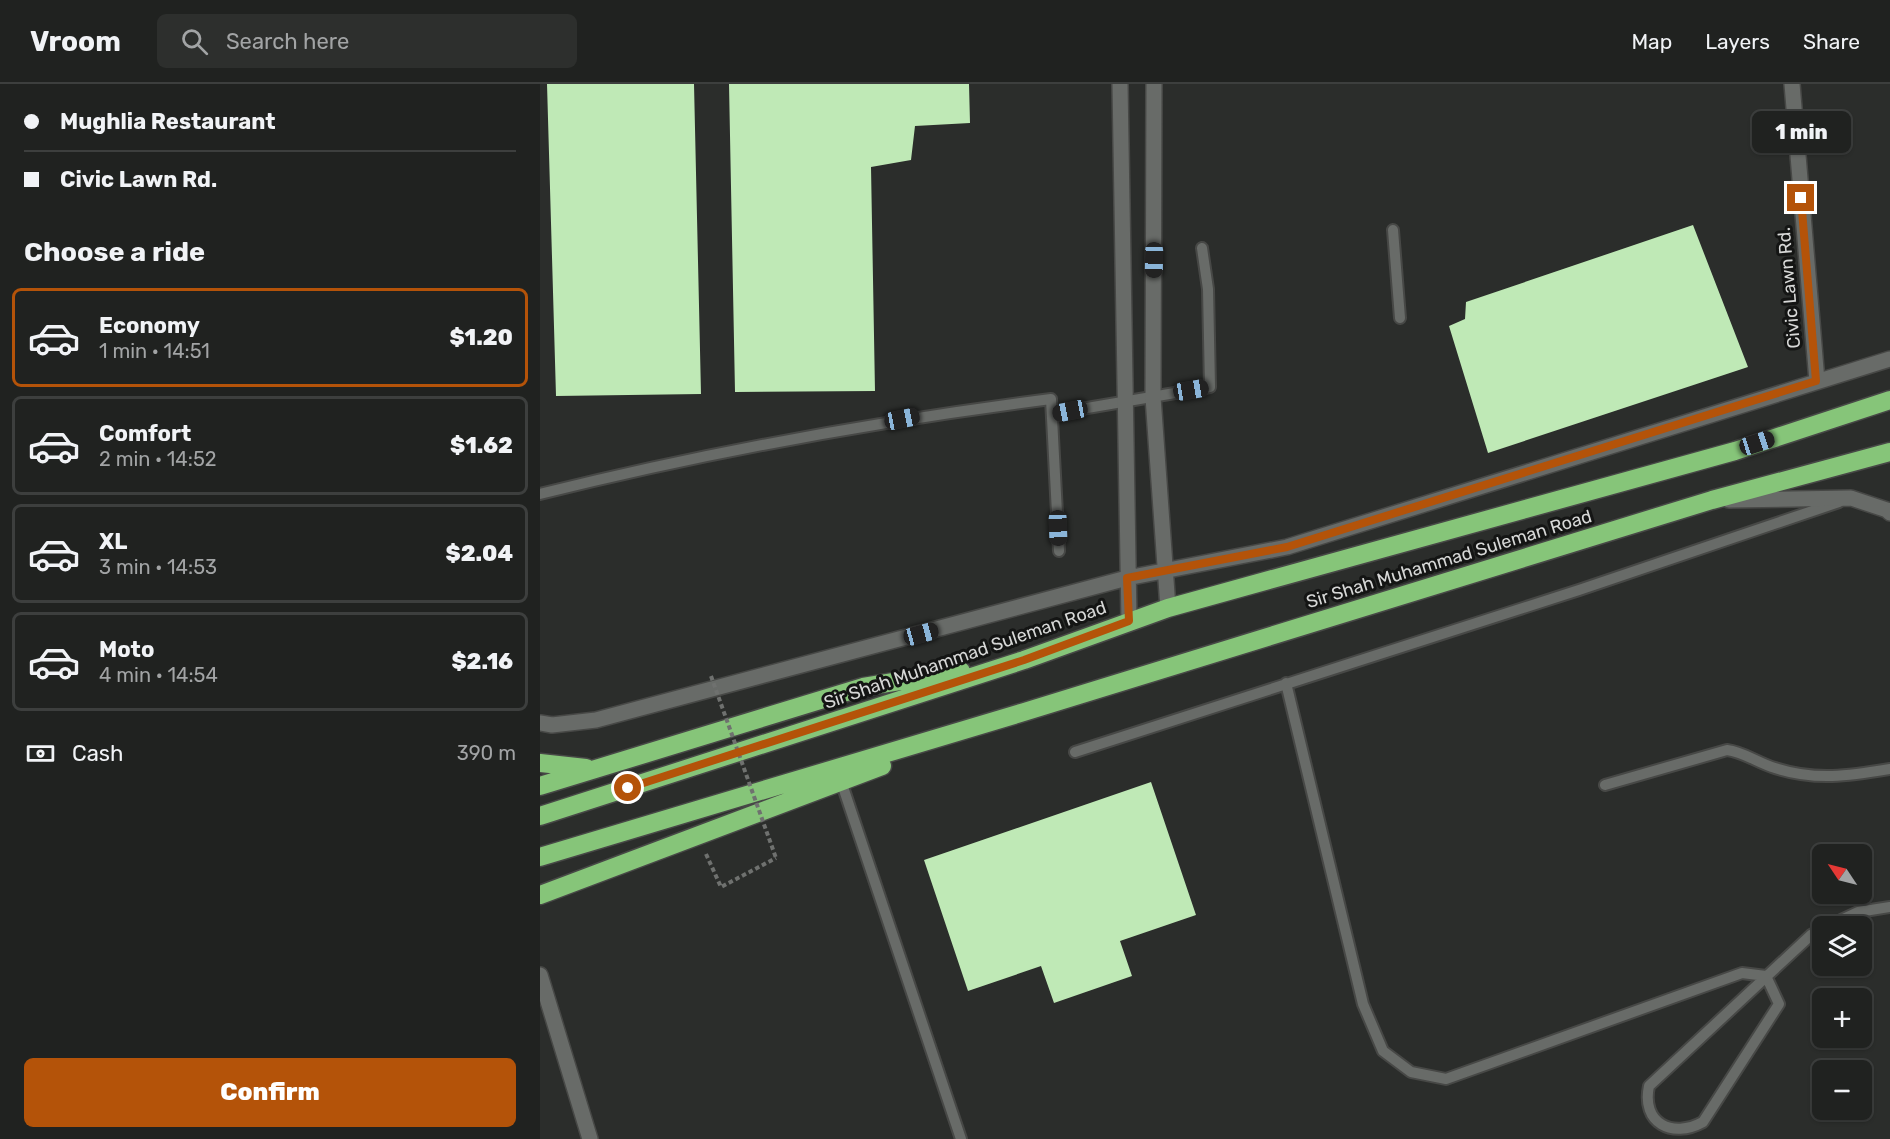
<!DOCTYPE html>
<html lang="en">
<head>
<meta charset="utf-8">
<style>
	:root { --surface:#202220; --page:#2d2f2d; --text:#f1f3f6; --muted:#a2a4a5; --line:#3d3f3e; --accent:#b45309 }
	body { margin:0; font-family:Rubik,sans-serif; background:var(--page); color:var(--text); height:100vh; display:flex; flex-direction:column; font-size:22px; white-space:nowrap }
	* { box-sizing:border-box; margin:0 }
	p { font-size:20px; color:var(--muted) }
	.icon { flex:none; width:33px; height:33px; fill:none; stroke:currentColor; stroke-width:2; stroke-linecap:round; stroke-linejoin:round }
	.map { position:relative; flex:1; overflow:hidden }
	.details { display:flex; flex-direction:column; background:var(--surface); width:540px }
	.details>* { flex:none }
	.top-card { display:grid; align-content:center; height:132px; padding:0 24px; background:var(--surface) }
	.needle { width:39px; rotate:305deg }
	.fabs { position:absolute; left:1272px; top:760px; display:grid; gap:12px }
	.fabs a { display:grid; place-items:center; width:60px; height:60px; border-radius:9px; background:var(--surface); box-shadow:0 2px 4px #0004,0 0 0 2px var(--line); font-size:30px }
	.end { position:absolute; width:27px; height:27px; margin:-14px; border:8px solid #b45309; background:#fff; box-shadow:0 0 0 3px #fff }
	.from { border-radius:50% }
	.bubble { position:absolute; height:42px; border-radius:9px; background:var(--surface); box-shadow:0 2px 4px #0004,0 0 0 2px var(--line); font-size:20px; font-weight:800; line-height:42px; text-align:center }
	.car { position:absolute; width:18px; height:36px; margin:-18px -9px; border-radius:8px; box-shadow:0 0 4px 2px #0007; background:linear-gradient(#222 24%,#8ab4d8 0 40%,#222 0 76%,#8ab4d8 0 86%,#222 0) }
	.top-card b { display:flex; align-items:center; gap:21px; height:57px; font-size:22px }
	.top-card b+b { border-top:2px solid var(--line) }
	.top-card i { width:15px; height:15px; background:var(--text) }
	ul { padding:0; list-style:none }
	li { display:flex; align-items:center; gap:18px; height:99px; margin:0 12px 9px; padding:0 12px; border:3px solid var(--line); border-radius:9px }
	li div { flex:1 }
	li b { display:block; font-size:22px }
	li em { font-style:normal; font-weight:800 }
	li.on { border-color:var(--accent) }
	li>.icon { width:54px; height:54px; stroke-width:1.5 }
	h2 { padding:0 24px; font-size:27px; line-height:72px }
	.pay { display:flex; align-items:center; gap:15px; height:66px; padding:0 24px; font-size:22px }
	.pay p { margin-inline-start:auto }
	.cta { display:flex; gap:12px; margin-top:auto; padding:12px 24px }
	.cta a { flex:1; height:69px; border-radius:9px; background:var(--accent); color:#fff; font-size:24px; font-weight:800; line-height:69px; text-align:center }
	header { display:flex; align-items:center; gap:36px; box-sizing:border-box; height:84px; padding:0 30px; background:var(--surface); border-bottom:2px solid var(--line) }
	header strong { font-size:28px }
	nav { display:flex; gap:33px; margin-inline-start:auto; font-size:21px }
	.search { width:420px; height:54px; background:var(--page); display:flex; align-items:center; gap:15px; box-sizing:border-box; padding:0 21px; border-radius:9px; color:var(--muted); font-size:22px }
	main { display:flex; flex:1; min-height:0 }
	.map>svg:first-child { display:block }
	.building { fill:#bfe9b6 }
	.lines { fill:none; stroke-linecap:round; stroke-linejoin:round }
	.lane-casing { stroke:#474846; stroke-width:14 }
	.street-casing { stroke:#474846; stroke-width:18 }
	.highway-casing { stroke:#474846; stroke-width:21 }
	.path { stroke:#6f716f; stroke-width:4; stroke-dasharray:4.5 3; stroke-linecap:butt }
	.lane { stroke:#686b68; stroke-width:10 }
	.street { stroke:#686b68; stroke-width:15 }
	.highway { stroke:#86c579; stroke-width:18 }
	.path-bridge { stroke:#6f716f; stroke-width:4; stroke-dasharray:4.5 3; stroke-linecap:butt }
	.route { stroke:#b45309; stroke-width:8 }
	.labels { text-anchor:middle; stroke-width:6; stroke-linejoin:round; paint-order:stroke }
	.street-label { font-size:18px; fill:#d7d8d7; stroke:#141514 }
</style>
</head>
<body>
<header>
<strong>Vroom</strong>
<div class="search"><svg class="icon" aria-label="search" viewBox="0 0 24 24"><circle cx="10" cy="10" r="6"/><path d="M15 15l6 6"/></svg>Search here</div>
<nav><a>Map</a><a>Layers</a><a>Share</a></nav>
</header>
<main>
<section class="details">
<div class="top-card">
<b><i class="from"></i>Mughlia Restaurant</b>
<b><i></i>Civic Lawn Rd.</b>
</div>
<h2>Choose a ride</h2>
<ul>
<li class="on"><svg class="icon" aria-label="car" viewBox="0 0 24 24"><path d="M5 17H2v-5l4-1 3-4h7l3 4 3 1v5h-3M9 17h6M6 11h13"/><circle cx="7" cy="17" r="2"/><circle cx="17" cy="17" r="2"/></svg><div><b>Economy</b><p>1 min · 14:51</p></div><em>$1.20</em></li>
<li><svg class="icon" aria-label="car" viewBox="0 0 24 24"><path d="M5 17H2v-5l4-1 3-4h7l3 4 3 1v5h-3M9 17h6M6 11h13"/><circle cx="7" cy="17" r="2"/><circle cx="17" cy="17" r="2"/></svg><div><b>Comfort</b><p>2 min · 14:52</p></div><em>$1.62</em></li>
<li><svg class="icon" aria-label="car" viewBox="0 0 24 24"><path d="M5 17H2v-5l4-1 3-4h7l3 4 3 1v5h-3M9 17h6M6 11h13"/><circle cx="7" cy="17" r="2"/><circle cx="17" cy="17" r="2"/></svg><div><b>XL</b><p>3 min · 14:53</p></div><em>$2.04</em></li>
<li><svg class="icon" aria-label="car" viewBox="0 0 24 24"><path d="M5 17H2v-5l4-1 3-4h7l3 4 3 1v5h-3M9 17h6M6 11h13"/><circle cx="7" cy="17" r="2"/><circle cx="17" cy="17" r="2"/></svg><div><b>Moto</b><p>4 min · 14:54</p></div><em>$2.16</em></li>
</ul>
<div class="pay"><svg class="icon" aria-label="cash" viewBox="0 0 24 24"><path d="M3 7h18v10H3z"/><circle cx="12" cy="12" r="2"/></svg>Cash<p>390 m</p></div>
<div class="cta"><a>Confirm</a></div>
</section>
<div class="map">
<svg width="1350" height="1055" viewBox="0 0 1350 1055">
	<rect width="100%" height="100%" fill="#2b2d2b"/>
	<path class="building" d="M7 0H154L161 310 16 312Z
		M189 0H429L430 39 375 42 371 76 331 83 335 307 195 308Z
		M1153 141 1208 283 948 369 909 242 925 235 926 218Z
		M611 698 656 831 580 857 592 892 514 919 501 882 428 907 384 776Z"/>
	<g class="lines">
		<g class="lane-casing">
			<path id="lane" d="M853 146 860 234
				M512 330 670 303 668 205 662 164
				M0 410C168 368 339 337 511 315L519 467
				M746 599 823 920 843 967 871 988 906 995 1202 889 1226 892
				M535 668 1039 506 1299 418
				M301 697 421 1055
				M1065 701 1187 666C1204 668 1218 679 1235 684 1275 697 1309 692 1350 685
				M1286 843 1318 828 1350 823
				M1226 892 1239 920 1163 1038C1132 1055 1101 1039 1109 1002L1271 851 1282 845"/>
		</g>
		<g class="street-casing">
			<path id="street" d="M580 0 589 537
				M614 0 613 313 628 524
				M1252 0 1277 297
				M1189 416 1311 414 1347 426 1350 429
				M0 639 12 641 56 636 587 494 747 463 1350 275
				M0 891 50 1055"/>
		</g>
		<g class="highway-casing">
			<path id="highway" d="M0 679 46 684
				M0 702 323 603 421 587
				M0 732 484 576 628 524 1195 367 1350 316
				M0 773 484 628 1172 416 1350 368
				M0 811 342 682"/>
		</g>
		<path class="path" d="M166 770 181 803 236 774"/>
		<use href="#lane" class="lane"/>
		<use href="#street" class="street"/>
		<use href="#highway" class="highway"/>
		<path class="path-bridge" d="M171 592 236 774"/>
	</g>
	<g class="lines">
		<path class="route" d="M88 704 484 576 589 537 587 494 747 463 1276 297 1261 114"/>
	</g>
	<g class="labels">
		<g class="street-label">
			<text transform="translate(1249 204) rotate(-95)" y="6">Civic Lawn Rd.</text>
			<text transform="translate(909 475) rotate(-17)" y="6">Sir Shah Muhammad Suleman Road</text>
			<text transform="translate(425 571) rotate(-19)" y="6">Sir Shah Muhammad Suleman Road</text>
		</g>
	</g>
</svg>
<div class="fabs">
<a><svg class="needle" viewBox="-14 -14 28 28"><path d="M0-13l5 13h-10z" fill="#e53935"/><path d="M0 13l5-13h-10z" fill="#a2a4a5"/></svg></a>
<a><svg class="icon" aria-label="layers" viewBox="0 0 24 24"><path d="M12 4l9 5-9 5-9-5zM3 14l9 5 9-5"/></svg></a>
<a>+</a>
<a>−</a>
</div>
<i class="end from" style="left:88px;top:704px"></i>
<i class="end" style="left:1261px;top:114px"></i>
<div class="bubble" style="left:1212px;top:27px;width:99px">1 min</div>
<i class="car" style="left:614px;top:176px;rotate:181deg"></i>
<i class="car" style="left:651px;top:306px;rotate:81deg"></i>
<i class="car" style="left:530px;top:327px;rotate:259deg"></i>
<i class="car" style="left:362px;top:335px;rotate:79deg"></i>
<i class="car" style="left:1217px;top:359px;rotate:72deg"></i>
<i class="car" style="left:518px;top:444px;rotate:178deg"></i>
<i class="car" style="left:381px;top:550px;rotate:75deg"></i>
</div>
</main>
</body>
</html>
